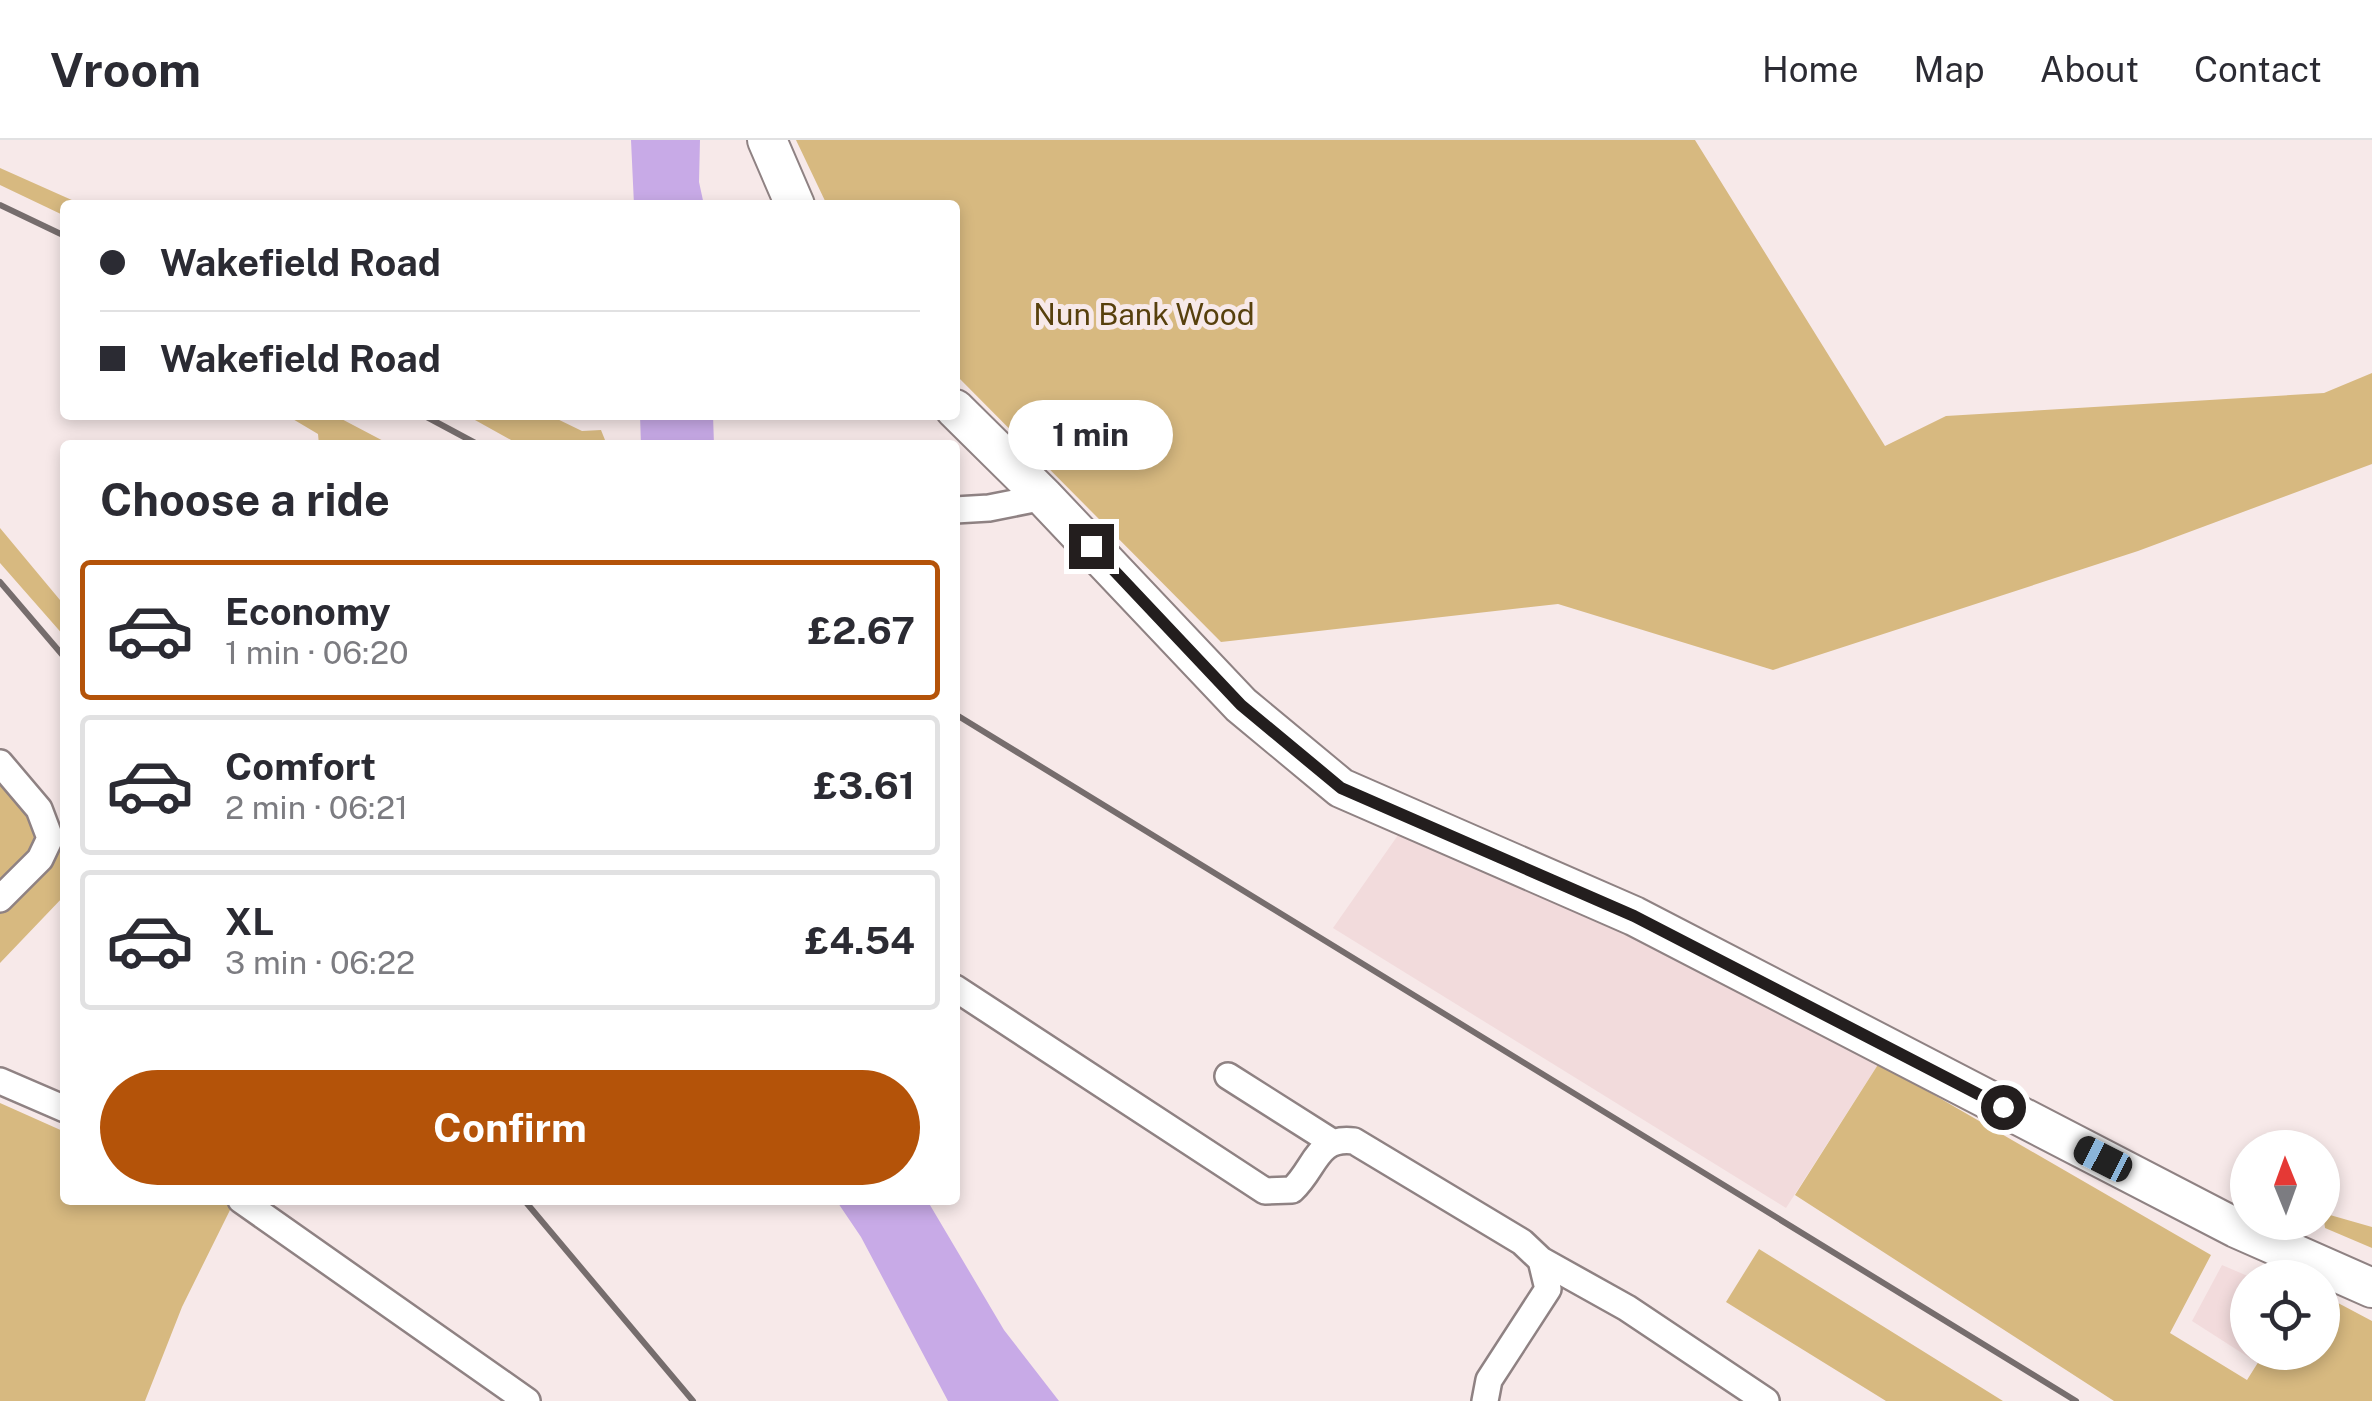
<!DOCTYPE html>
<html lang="en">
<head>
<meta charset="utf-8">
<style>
	:root { --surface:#fff; --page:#f2f2f3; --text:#2b2b33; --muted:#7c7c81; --line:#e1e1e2; --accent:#b45309 }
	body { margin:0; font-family:"Public Sans",sans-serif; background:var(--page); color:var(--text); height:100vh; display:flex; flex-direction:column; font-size:38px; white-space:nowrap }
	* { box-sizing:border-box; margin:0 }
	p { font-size:32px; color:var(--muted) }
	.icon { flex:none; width:55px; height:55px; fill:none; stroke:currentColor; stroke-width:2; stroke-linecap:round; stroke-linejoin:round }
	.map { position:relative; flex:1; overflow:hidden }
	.side { position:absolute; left:60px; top:300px; width:900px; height:765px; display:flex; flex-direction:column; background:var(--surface); border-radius:10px; box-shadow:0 5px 15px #0003 }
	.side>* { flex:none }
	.hud { position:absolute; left:60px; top:60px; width:900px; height:220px; border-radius:10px; box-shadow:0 5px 15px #0003; display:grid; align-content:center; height:220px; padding:0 40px; background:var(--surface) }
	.needle { width:65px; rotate:359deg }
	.controls { position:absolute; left:2230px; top:990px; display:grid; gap:20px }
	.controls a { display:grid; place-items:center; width:110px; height:110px; border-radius:50%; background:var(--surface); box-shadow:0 5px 15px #0003; font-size:50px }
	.end { position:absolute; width:45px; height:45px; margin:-22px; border:12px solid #231e1e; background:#fff; box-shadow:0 0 0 5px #fff }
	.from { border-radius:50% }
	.bubble { position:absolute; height:70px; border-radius:35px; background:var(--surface); box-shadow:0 5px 15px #0003; font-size:32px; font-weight:700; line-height:70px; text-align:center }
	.car { position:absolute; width:30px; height:60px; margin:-30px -15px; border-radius:12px; box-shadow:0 0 8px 2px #0007; background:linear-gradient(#222 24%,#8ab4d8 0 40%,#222 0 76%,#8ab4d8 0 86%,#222 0) }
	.hud b { display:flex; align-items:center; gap:35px; height:95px; font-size:38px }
	.hud b+b { border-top:2px solid var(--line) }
	.hud i { width:25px; height:25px; background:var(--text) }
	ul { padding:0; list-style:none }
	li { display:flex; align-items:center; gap:30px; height:140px; margin:0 20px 15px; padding:0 20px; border:5px solid var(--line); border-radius:10px }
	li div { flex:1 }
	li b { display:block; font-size:38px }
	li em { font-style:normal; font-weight:700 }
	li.on { border-color:var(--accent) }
	li>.icon { width:90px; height:90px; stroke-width:1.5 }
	h2 { padding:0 40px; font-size:45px; line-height:120px }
	.action { display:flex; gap:20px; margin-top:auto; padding:20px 40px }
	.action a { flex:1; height:115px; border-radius:60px; background:var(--accent); color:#fff; font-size:40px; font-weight:700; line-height:115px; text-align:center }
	header { display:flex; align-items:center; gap:60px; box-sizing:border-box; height:140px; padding:0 50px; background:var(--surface); border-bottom:2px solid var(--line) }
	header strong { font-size:48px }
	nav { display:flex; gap:55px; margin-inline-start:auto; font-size:35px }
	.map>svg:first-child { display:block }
	.built { fill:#f2dbdc }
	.green { fill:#d7b980 }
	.water { fill:#c8aae7 }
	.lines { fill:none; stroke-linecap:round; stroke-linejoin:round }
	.minor-casing { stroke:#8f8283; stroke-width:30 }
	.highway-casing { stroke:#8f8283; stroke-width:42 }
	.minor { stroke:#fff; stroke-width:25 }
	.highway { stroke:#fff; stroke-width:38 }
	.rail { stroke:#766d6d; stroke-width:6 }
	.route { stroke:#231e1e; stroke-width:12 }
	.labels { text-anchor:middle; stroke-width:10; stroke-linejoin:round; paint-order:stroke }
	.park-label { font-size:30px; fill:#57400d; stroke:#f7e9e9 }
</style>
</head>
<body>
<header>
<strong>Vroom</strong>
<nav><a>Home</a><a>Map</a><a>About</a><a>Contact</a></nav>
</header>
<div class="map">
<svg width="2372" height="1261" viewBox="0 0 2372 1261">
	<rect width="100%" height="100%" fill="#f7e9e9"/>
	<path class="built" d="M1403 688 1633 789 1879 923 1786 1068 1333 788Z
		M2222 1125 2250 1137 2248 1212 2261 1213 2256 1222 2192 1181Z"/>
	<path class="green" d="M796 0H1695L1885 306 1946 276 2324 253 2372 233V324L2138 411 1773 530 1558 464 1221 502 955 234V65H827Z
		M0 28 83 65H65V76L0 45Z
		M286 275H334L391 305H319L318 294Z
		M466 275H549L582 291 601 290 607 305H520Z
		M0 388 65 466V497L0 423Z
		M0 643 65 718V755L0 823Z
		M1879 923 2211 1115 2170 1193 2247 1240 2264 1213 2322 1212 2323 1155 2372 1181V1261H2114L1795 1055Z
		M0 963 65 992V1060H218L232 1066 182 1167 145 1261H0Z
		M2323 1073 2372 1087V1108L2325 1088Z
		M1759 1109 2003 1261H1886L1726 1162Z"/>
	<path class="water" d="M631 0H700L699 42 704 65H634Z
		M640 275H713L714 305H641Z
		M836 1060H927L1004 1190 1059 1261H948L861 1097Z"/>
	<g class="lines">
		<g class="minor-casing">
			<path id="minor" d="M955 370 989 368 1044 357
				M0 623 39 669 50 698 40 719 0 759
				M955 848 1265 1051 1292 1050C1316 1028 1316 996 1354 1001L1522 1102 1541 1120 1548 1149 1489 1240 1485 1261
				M1228 936 1332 1002
				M0 941 65 969
				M241 1060 527 1261
				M1541 1120 1627 1168 1766 1261"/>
		</g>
		<g class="highway-casing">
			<path id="highway" d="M767 0 795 65
				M955 269 1044 357 1241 565 1341 648 1634 776 2236 1088 2372 1148"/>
		</g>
		<use href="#minor" class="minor"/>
		<use href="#highway" class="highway"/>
		<path class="rail" d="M0 65 65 96
			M423 275 479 305
			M0 442 65 518
			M955 574 2076 1261
			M524 1060 693 1261"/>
	</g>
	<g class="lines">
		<path class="route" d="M1091 406 1241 565 1341 648 1634 776 2003 967"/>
	</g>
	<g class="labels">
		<g class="park-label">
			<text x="1144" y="185">Nun Bank Wood</text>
		</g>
	</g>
</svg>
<div class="controls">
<a><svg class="needle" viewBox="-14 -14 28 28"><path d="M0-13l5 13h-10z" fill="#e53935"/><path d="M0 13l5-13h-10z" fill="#7c7c81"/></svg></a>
<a><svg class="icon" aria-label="locate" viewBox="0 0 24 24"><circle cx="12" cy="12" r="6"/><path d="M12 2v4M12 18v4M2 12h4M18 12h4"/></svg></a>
</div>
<i class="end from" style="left:2003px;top:967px"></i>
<i class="end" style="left:1091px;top:406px"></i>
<div class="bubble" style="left:1008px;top:260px;width:165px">1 min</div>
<i class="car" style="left:2103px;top:1019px;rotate:297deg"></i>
<div class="hud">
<b><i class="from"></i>Wakefield Road</b>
<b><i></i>Wakefield Road</b>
</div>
<section class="side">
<h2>Choose a ride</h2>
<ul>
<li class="on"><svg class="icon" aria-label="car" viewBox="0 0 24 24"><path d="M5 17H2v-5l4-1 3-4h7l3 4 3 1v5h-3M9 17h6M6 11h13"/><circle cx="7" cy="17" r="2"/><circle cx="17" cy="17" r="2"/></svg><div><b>Economy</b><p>1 min · 06:20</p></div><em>£2.67</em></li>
<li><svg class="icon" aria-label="car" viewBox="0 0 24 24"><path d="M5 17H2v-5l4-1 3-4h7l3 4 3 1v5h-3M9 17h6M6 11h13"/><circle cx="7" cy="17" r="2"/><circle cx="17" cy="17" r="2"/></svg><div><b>Comfort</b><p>2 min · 06:21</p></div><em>£3.61</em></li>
<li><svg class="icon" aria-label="car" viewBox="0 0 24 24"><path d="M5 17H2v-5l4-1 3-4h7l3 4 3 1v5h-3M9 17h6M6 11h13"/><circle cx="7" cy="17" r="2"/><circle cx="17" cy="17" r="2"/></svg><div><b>XL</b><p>3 min · 06:22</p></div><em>£4.54</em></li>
</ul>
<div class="action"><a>Confirm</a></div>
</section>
</div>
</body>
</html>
